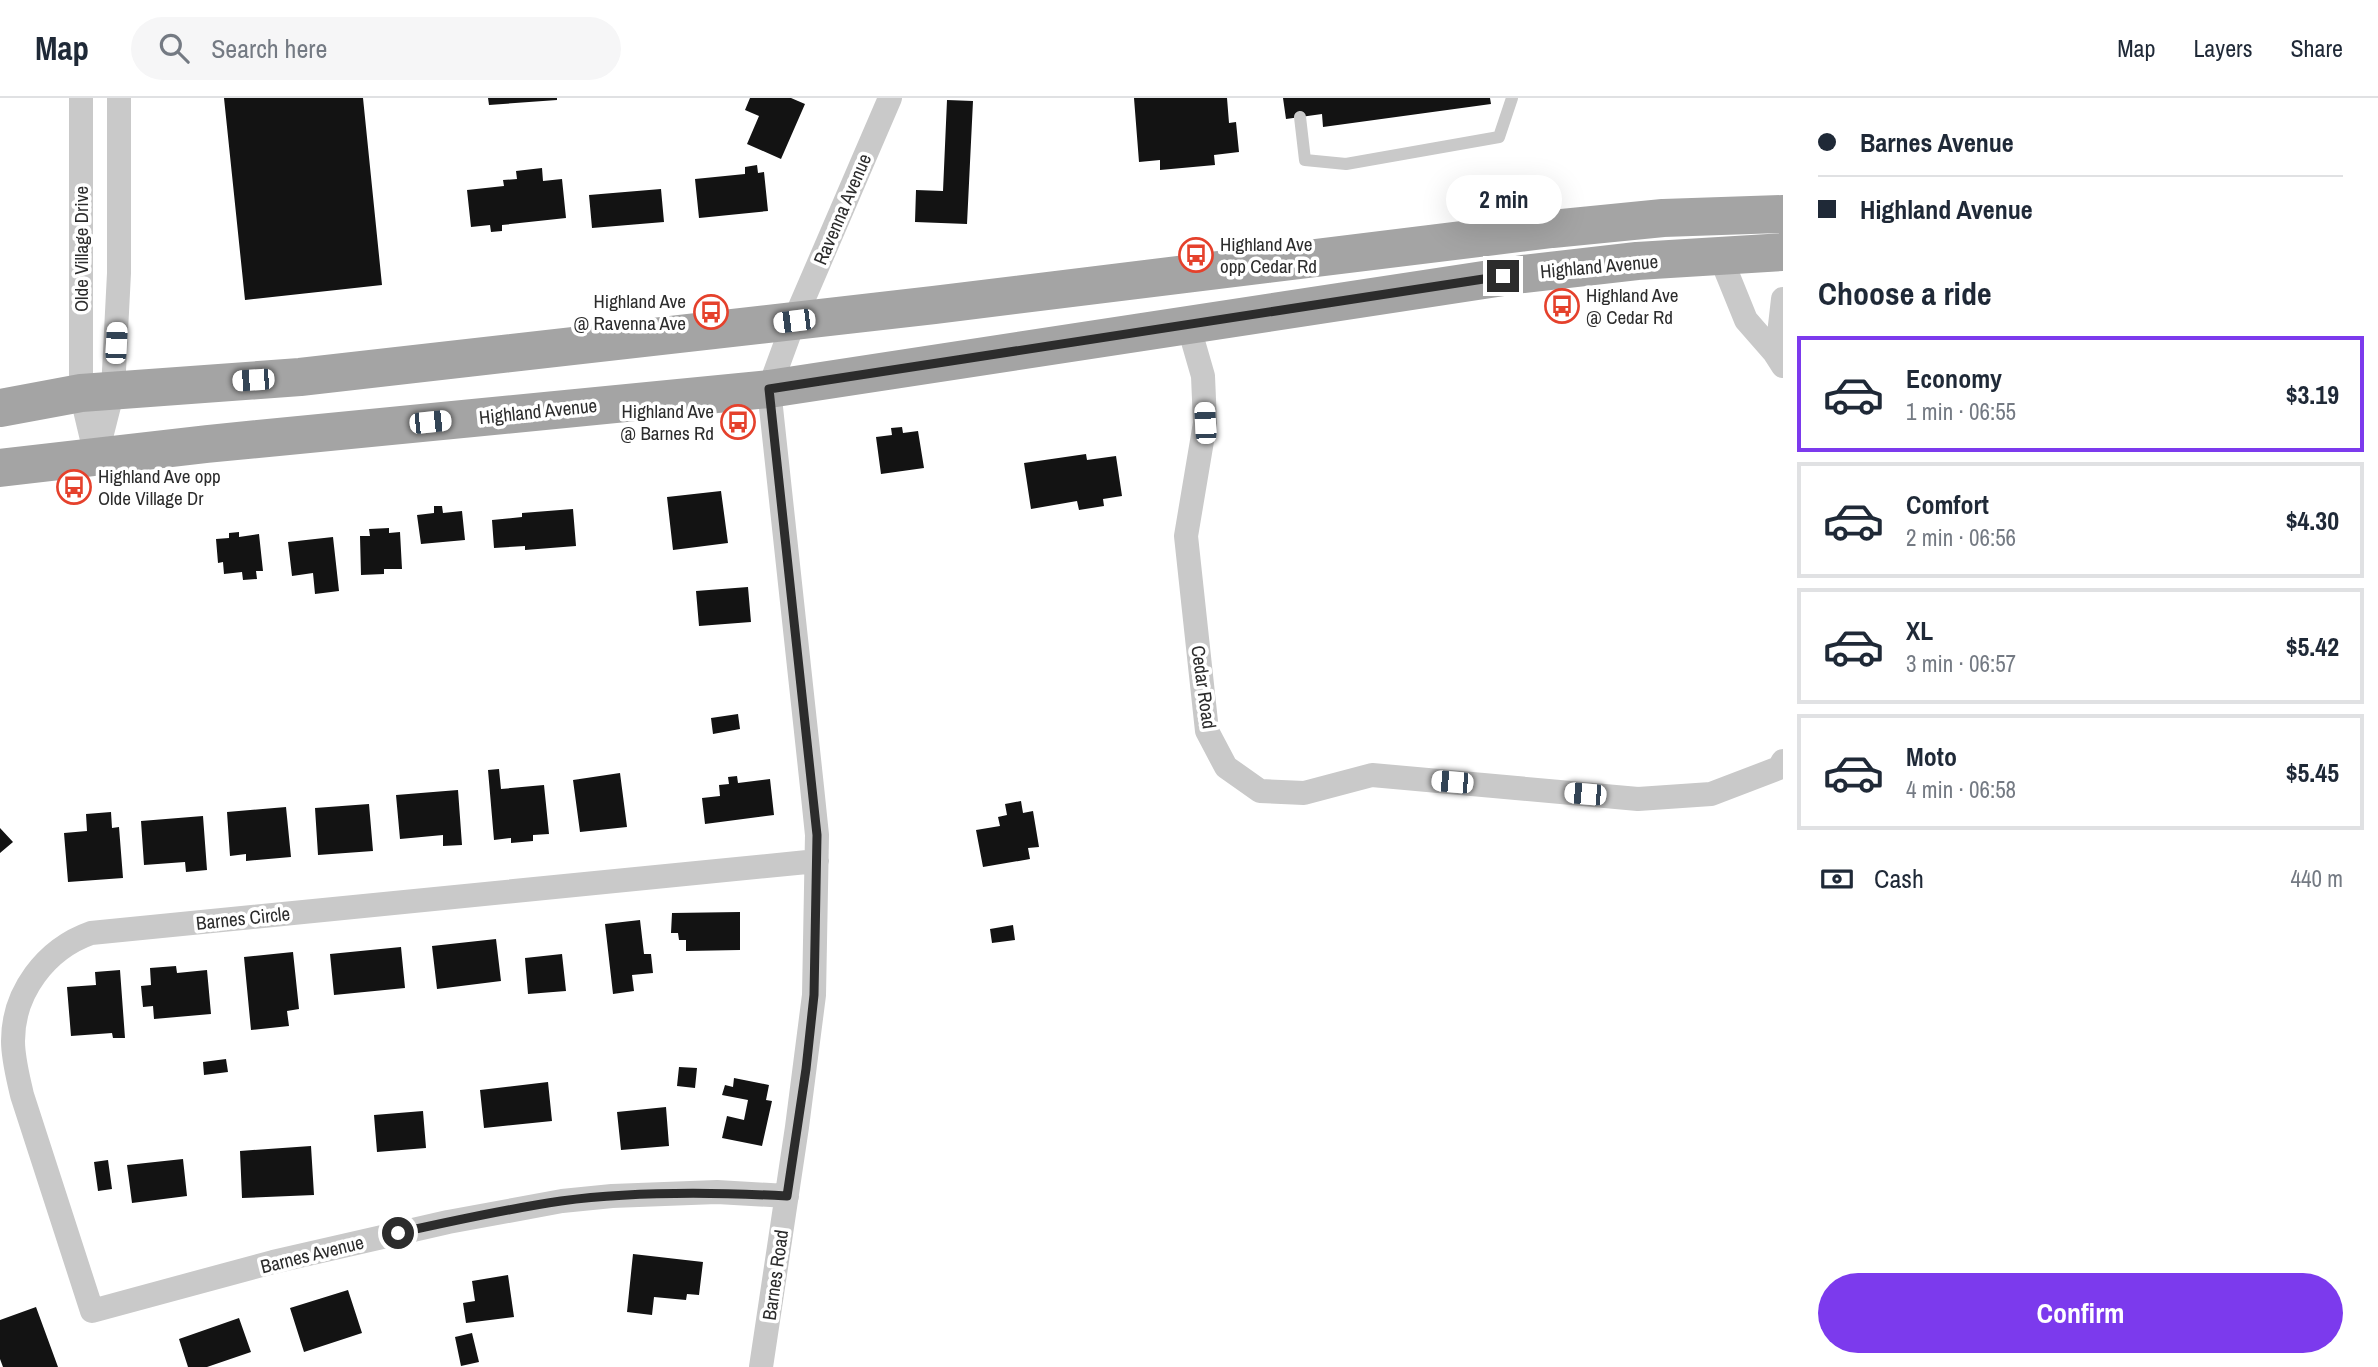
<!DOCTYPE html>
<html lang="en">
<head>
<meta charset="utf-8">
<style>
	:root { --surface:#fff; --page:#f6f6f7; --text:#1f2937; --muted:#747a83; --line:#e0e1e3; --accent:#7c3aed }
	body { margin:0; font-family:"Archivo Narrow",sans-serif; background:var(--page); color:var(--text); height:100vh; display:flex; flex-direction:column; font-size:26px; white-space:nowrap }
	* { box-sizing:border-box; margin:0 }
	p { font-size:23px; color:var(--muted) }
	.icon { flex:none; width:38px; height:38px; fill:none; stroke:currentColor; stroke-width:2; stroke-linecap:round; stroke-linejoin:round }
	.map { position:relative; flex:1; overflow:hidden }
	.details { display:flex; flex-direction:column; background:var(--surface); width:595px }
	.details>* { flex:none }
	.hud { display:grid; align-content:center; height:154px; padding:0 35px; background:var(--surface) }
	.end { position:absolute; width:32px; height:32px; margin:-16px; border:9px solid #2c2c2c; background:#fff; box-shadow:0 0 0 4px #fff }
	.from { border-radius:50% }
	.bubble { position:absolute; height:49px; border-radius:24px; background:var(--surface); box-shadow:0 7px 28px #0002; font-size:23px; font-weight:700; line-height:49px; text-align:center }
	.car { position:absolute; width:21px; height:42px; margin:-21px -10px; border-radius:9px; box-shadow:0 0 5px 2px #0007; background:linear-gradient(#fff 24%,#345 0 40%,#fff 0 76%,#345 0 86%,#fff 0) }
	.hud b { display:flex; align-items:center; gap:24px; height:66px; font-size:26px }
	.hud b+b { border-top:2px solid var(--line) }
	.hud i { width:18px; height:18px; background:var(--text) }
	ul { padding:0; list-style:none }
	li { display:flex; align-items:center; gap:21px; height:116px; margin:0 14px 10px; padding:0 21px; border:4px solid var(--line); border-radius:0px }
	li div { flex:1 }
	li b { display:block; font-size:26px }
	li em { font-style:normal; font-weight:700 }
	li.current { border-color:var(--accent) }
	li>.icon { width:63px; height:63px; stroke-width:1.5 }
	h2 { padding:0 35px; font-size:32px; line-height:84px }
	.pay { display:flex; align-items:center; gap:18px; height:77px; padding:0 35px; font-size:26px }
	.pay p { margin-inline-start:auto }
	.button { display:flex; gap:14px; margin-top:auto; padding:14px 35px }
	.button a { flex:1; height:80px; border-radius:42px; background:var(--accent); color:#fff; font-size:28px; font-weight:700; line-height:80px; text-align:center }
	header { display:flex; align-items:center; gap:42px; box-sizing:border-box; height:98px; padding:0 35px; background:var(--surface); border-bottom:2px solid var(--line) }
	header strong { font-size:33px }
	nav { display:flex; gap:38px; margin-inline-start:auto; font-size:24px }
	.search { width:490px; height:63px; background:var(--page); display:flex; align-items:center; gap:18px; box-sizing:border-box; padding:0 24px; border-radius:38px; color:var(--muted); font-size:26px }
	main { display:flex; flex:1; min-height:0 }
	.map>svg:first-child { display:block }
	.building { fill:#131313 }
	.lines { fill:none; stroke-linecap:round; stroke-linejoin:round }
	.service { stroke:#c9c9c9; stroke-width:12 }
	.minor { stroke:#c9c9c9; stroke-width:24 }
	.primary { stroke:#a4a4a4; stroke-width:38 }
	.route { stroke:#2c2c2c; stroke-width:9 }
	.labels { text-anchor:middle; stroke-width:7; stroke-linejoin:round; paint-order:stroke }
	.street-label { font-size:19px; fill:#2c2c2c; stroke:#fff }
	.poi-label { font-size:19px; fill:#2c2c2c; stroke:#fff; text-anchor:start }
</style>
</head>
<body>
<header>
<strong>Map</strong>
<div class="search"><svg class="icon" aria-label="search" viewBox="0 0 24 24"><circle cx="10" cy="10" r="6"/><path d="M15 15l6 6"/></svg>Search here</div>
<nav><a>Map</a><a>Layers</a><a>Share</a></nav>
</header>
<main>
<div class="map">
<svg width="1783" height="1269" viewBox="0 0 1783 1269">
	<rect width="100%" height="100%" fill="#fff"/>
	<path class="building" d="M224 0H363L382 187 245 202Z
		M488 0H557V2L489 7Z
		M750 0H791L805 6 781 61 747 46 759 18 745 12Z
		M1134 0H1227L1229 25 1236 24 1239 54 1214 57 1215 67 1160 72V62L1139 64Z
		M1283 0H1490L1491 6 1323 29 1322 16 1286 21Z
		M947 2 973 3 967 126 915 124 916 92 943 93Z
		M757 67 758 75 764 74 768 113 699 120 695 81 745 76V69Z
		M542 70 543 83 562 81 566 120 502 127V133L491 134 490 127 471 129 467 92 504 88 503 82 517 81 516 73Z
		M661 91 664 124 592 130 589 97Z
		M902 329 903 335 918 333 924 370 881 376 876 339 892 337 891 330Z
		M1086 356 1087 362 1116 358 1122 398 1103 401 1104 408 1079 412 1077 403 1031 411 1024 365Z
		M721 393 728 445 673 452 667 399Z
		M434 408H442L443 415 462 413 465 442 421 446 417 417 434 415Z
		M573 411 576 448 525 452V448L494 450 492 422 522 419V415Z
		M389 430V435L400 434 402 471H384V476L361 477 360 438H370L369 431Z
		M239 434V439L259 436 263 473H256L257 481 243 482 242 474 224 476 223 464 218 465 216 441 229 440V435Z
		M333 439 339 493 315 496 313 475 292 478 288 444Z
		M748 489 751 524 699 528 696 493Z
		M738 616 740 631 713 636 711 620Z
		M499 671 501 691 544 687 549 736 533 737V743L511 745V740L494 742 488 672Z
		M620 675 627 729 580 734 573 682Z
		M737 678 738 685 770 681 774 717 705 726 702 700 720 698 719 687 729 686 728 679Z
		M458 692 462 747 443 748V737L400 741 396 697Z
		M1021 703 1023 715 1033 713 1039 749 1028 750 1030 761 983 769 976 732 1000 728 998 719 1007 717 1005 706Z
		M369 706 373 753 318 757 315 710Z
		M286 709 291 759 246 763V756L230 758 227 714Z
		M111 714 112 730 119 729 123 780 68 784 64 735 87 733 86 716Z
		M203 718 207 772 186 774 185 764 144 767 141 723Z
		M0 730 13 744 0 755Z
		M740 814V852L686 853V842H679L678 835H671L672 815Z
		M640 822 644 856H651L653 875 632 877 634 893 613 896 605 826Z
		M1013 827 1015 842 992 845 990 831Z
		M496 841 501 883 437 891 432 848Z
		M401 849 405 890 334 897 330 856Z
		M293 854 299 911 287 913 289 928 251 932 244 859Z
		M562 856 566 893 528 896 525 860Z
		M176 868 177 875 207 872 211 916 154 921 153 908 143 909 141 888 151 887 150 870Z
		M120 872 125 940H113L112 935 71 938 67 889 96 887 95 874Z
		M226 961 228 974 204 977 203 964Z
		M679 969 697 970 695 990 677 988Z
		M734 980 769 987 766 1002 772 1003 762 1048 722 1040 727 1018 744 1022 748 1002 722 997 725 987 733 989Z
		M548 984 552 1023 484 1030 480 992Z
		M666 1009 669 1048 621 1052 617 1014Z
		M423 1013 426 1050 377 1054 374 1017Z
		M311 1048 314 1097 242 1100 240 1053Z
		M183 1061 187 1098 132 1105 127 1067Z
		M108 1062 112 1091 98 1093 94 1064Z
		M633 1156 703 1164 699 1197 687 1196 686 1202 654 1199 652 1217 627 1214Z
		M508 1177 514 1219 466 1225 463 1205 475 1203 472 1183Z
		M348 1192 362 1235 304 1254 290 1210Z
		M36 1209 58 1269H3L0 1261V1222Z
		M239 1220 251 1254 207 1269H188L179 1241Z
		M472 1235 479 1264 461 1268 455 1239Z"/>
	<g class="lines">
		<path class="service" d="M1300 19 1305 62 1346 66 1499 39 1512 0"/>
		<path class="minor" d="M81 0V295L95 354
			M1720 158 1746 222 1774 254 1783 268
			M1188 226 1203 278 1205 325 1186 438 1207 633 1226 669 1260 693 1304 695 1372 677 1638 701 1711 696 1779 670 1783 663
			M1774 254 1778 245 1783 201
			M96 359 113 292 119 175V0
			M787 1098 717 1094 612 1098 562 1103 448 1124 273 1164 92 1213 22 997C18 979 13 961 13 943 13 894 46 851 91 835L817 763
			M761 1269 797 1029 814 897 817 737 812 689 769 291 794 223 890 0"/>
		<path class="primary" d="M0 310 81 295 300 279 934 207 1552 131 1663 120 1783 116
			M0 370 207 346 769 291 1523 176 1637 163 1783 154"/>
	</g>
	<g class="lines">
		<path class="route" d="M398 1135C452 1123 506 1111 561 1103 636 1093 712 1094 787 1098L806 971 814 897 817 737 769 291 1503 178"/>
	</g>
	<defs>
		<g id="bus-ring" transform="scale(1.75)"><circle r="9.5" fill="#fff" stroke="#e5412c" stroke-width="1.5"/><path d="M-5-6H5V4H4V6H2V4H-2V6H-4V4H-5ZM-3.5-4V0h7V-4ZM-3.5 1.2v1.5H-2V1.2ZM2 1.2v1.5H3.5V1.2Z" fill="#e5412c"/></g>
	</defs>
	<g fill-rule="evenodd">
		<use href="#bus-ring" x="1196" y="157"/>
		<use href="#bus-ring" x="1562" y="208"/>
		<use href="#bus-ring" x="711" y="214"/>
		<use href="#bus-ring" x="738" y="324"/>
		<use href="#bus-ring" x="74" y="389"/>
	</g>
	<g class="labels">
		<g class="street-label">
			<text transform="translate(842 111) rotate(-67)" y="7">Ravenna Avenue</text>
			<text transform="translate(81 151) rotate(-90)" y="7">Olde Village Drive</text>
			<text transform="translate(1599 168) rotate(-5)" y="7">Highland Avenue</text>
			<text transform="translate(538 313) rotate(-6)" y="7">Highland Avenue</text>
			<text transform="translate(1204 589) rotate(82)" y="7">Cedar Road</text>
			<text transform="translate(243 820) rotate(-6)" y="7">Barnes Circle</text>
			<text transform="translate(312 1156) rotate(-14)" y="7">Barnes Avenue</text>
			<text transform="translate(775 1177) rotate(-82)" y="7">Barnes Road</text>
		</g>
		<g class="poi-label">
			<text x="1220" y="153">Highland Ave<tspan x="1220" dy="22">opp Cedar Rd</tspan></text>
			<text x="1586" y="204">Highland Ave<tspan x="1586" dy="22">@ Cedar Rd</tspan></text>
			<text x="686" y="210" text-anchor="end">Highland Ave<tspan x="686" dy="22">@ Ravenna Ave</tspan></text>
			<text x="714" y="320" text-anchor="end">Highland Ave<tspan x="714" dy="22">@ Barnes Rd</tspan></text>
			<text x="98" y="385">Highland Ave opp<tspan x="98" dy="22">Olde Village Dr</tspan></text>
		</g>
	</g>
</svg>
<i class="end from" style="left:398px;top:1135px"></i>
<i class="end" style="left:1503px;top:178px"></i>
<div class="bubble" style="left:1446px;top:77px;width:116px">2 min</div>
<i class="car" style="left:794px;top:223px;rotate:263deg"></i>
<i class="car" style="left:116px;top:245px;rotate:3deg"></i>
<i class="car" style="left:253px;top:282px;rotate:266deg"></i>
<i class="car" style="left:430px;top:324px;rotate:84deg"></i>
<i class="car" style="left:1205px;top:325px;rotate:357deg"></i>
<i class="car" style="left:1452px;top:684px;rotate:275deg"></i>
<i class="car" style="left:1585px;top:696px;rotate:275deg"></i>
</div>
<section class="details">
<div class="hud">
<b><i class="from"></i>Barnes Avenue</b>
<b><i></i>Highland Avenue</b>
</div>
<h2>Choose a ride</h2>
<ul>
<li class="current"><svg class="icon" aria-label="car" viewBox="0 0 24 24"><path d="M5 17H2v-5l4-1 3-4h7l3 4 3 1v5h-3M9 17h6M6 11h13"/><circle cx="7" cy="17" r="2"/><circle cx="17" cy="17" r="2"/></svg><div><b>Economy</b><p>1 min · 06:55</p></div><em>$3.19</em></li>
<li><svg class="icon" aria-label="car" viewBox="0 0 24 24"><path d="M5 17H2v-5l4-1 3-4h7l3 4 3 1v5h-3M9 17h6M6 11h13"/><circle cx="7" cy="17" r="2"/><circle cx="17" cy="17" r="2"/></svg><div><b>Comfort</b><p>2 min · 06:56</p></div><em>$4.30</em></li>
<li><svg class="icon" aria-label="car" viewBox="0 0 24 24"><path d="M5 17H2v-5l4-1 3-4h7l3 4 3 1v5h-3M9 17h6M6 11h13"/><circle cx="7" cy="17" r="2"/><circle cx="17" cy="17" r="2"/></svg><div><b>XL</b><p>3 min · 06:57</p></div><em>$5.42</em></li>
<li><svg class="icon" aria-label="car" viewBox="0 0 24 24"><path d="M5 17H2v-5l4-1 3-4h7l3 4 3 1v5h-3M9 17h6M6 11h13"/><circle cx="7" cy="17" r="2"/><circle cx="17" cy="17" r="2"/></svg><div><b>Moto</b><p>4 min · 06:58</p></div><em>$5.45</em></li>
</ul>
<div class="pay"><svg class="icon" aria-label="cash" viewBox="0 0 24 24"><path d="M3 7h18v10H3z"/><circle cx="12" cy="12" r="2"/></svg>Cash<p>440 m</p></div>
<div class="button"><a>Confirm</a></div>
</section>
</main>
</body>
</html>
